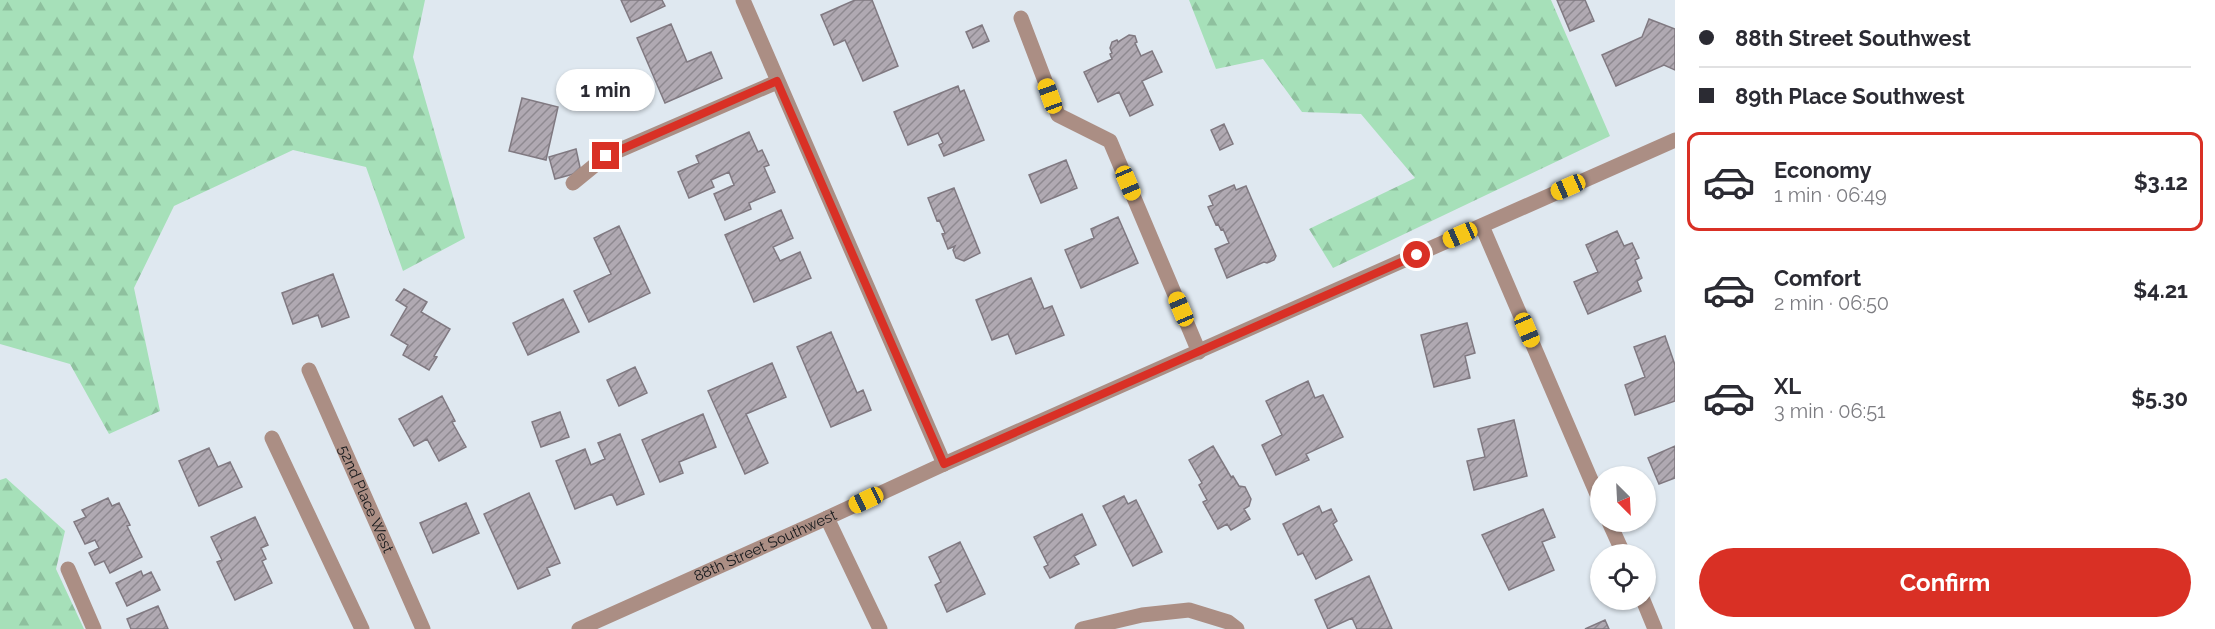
<!DOCTYPE html>
<html lang="en">
<head>
<meta charset="utf-8">
<style>
	:root { --surface:#fff; --page:#f2f2f3; --text:#2b2b33; --muted:#7c7c81; --line:#e1e1e2; --accent:#d93025 }
	body { margin:0; font-family:Raleway,sans-serif; background:var(--page); color:var(--text); height:100vh; display:flex; flex-direction:column; font-size:22px; white-space:nowrap }
	* { box-sizing:border-box; margin:0 }
	p { font-size:20px; color:var(--muted) }
	.icon { flex:none; width:33px; height:33px; fill:none; stroke:currentColor; stroke-width:2; stroke-linecap:round; stroke-linejoin:round }
	.map { position:relative; flex:1; overflow:hidden }
	.drawer { display:flex; flex-direction:column; background:var(--surface); width:540px }
	.drawer>* { flex:none }
	.banner { display:grid; align-content:center; height:132px; padding:0 24px; background:var(--surface) }
	.needle { width:39px; rotate:156deg }
	.buttons { position:absolute; left:1590px; top:466px; display:grid; gap:12px }
	.buttons a { display:grid; place-items:center; width:66px; height:66px; border-radius:50%; background:var(--surface); box-shadow:0 2px 4px #0004; font-size:30px }
	.end { position:absolute; width:27px; height:27px; margin:-14px; border:8px solid #d93025; background:#fff; box-shadow:0 0 0 3px #fff }
	.from { border-radius:50% }
	.bubble { position:absolute; height:42px; border-radius:21px; background:var(--surface); box-shadow:0 2px 4px #0004; font-size:20px; font-weight:700; line-height:42px; text-align:center }
	.car { position:absolute; width:18px; height:36px; margin:-18px -9px; border-radius:8px; box-shadow:0 0 4px 2px #0007; background:linear-gradient(#f5c518 24%,#345 0 40%,#f5c518 0 76%,#345 0 86%,#f5c518 0) }
	.banner b { display:flex; align-items:center; gap:21px; height:57px; font-size:22px }
	.banner b+b { border-top:2px solid var(--line) }
	.banner i { width:15px; height:15px; background:var(--text) }
	ul { padding:0; list-style:none }
	li { display:flex; align-items:center; gap:18px; height:99px; margin:0 12px 9px; padding:0 12px; border:3px solid transparent; border-radius:12px }
	li div { flex:1 }
	li b { display:block; font-size:22px }
	li em { font-style:normal; font-weight:700 }
	li.selected { border-color:var(--accent) }
	li>.icon { width:54px; height:54px; stroke-width:1.5 }
	.action { display:flex; gap:12px; margin-top:auto; padding:12px 24px }
	.action a { flex:1; height:69px; border-radius:36px; background:var(--accent); color:#fff; font-size:24px; font-weight:700; line-height:69px; text-align:center }
	main { display:flex; flex:1; min-height:0 }
	.map>svg:first-child { display:block }
	.forest { fill:url(#forest-firs) }
	.building { fill:url(#building-hatch); stroke:#807981; stroke-width:1.5 }
	.lines { fill:none; stroke-linecap:round; stroke-linejoin:round }
	.minor { stroke:#ab8e84; stroke-width:15 }
	.route { stroke:#d93025; stroke-width:8 }
	.labels { text-anchor:middle; stroke-width:5; stroke-linejoin:round; paint-order:stroke }
	.street-label { font-size:15px; fill:#16191c; stroke:#ecf5fe }
</style>
</head>
<body>
<main>
<div class="map">
<svg width="1675" height="629" viewBox="0 0 1675 629">
	<defs>
		<pattern id="forest-firs" width="22" height="20" patternUnits="userSpaceOnUse" patternTransform="scale(1.5)"><rect width="22" height="20" fill="#a6e0b9"/><path d="M5 1l3.5 6h-7zM16 11l3.5 6h-7z" fill="#8ec09e"/></pattern>
		<pattern id="building-hatch" width="6" height="6" patternUnits="userSpaceOnUse" patternTransform="scale(1.5)"><rect width="6" height="6" fill="#b0a9b2"/><path d="M-1 1l2-2M0 6l6-6M5 7l2-2" fill="none" stroke="#8e8990"/></pattern>
	</defs>
	<rect width="100%" height="100%" fill="#dfe8f0"/>
	<path class="forest" d="M0 0H425L413 57 465 238 403 271 366 167 293 150 174 206 134 288 160 411 109 434 70 364 0 344Z
		M1189 0H1551L1610 136 1333 268 1309 229 1415 178 1361 114 1302 112 1263 59 1216 69Z
		M6 478 65 531 56 569 84 629H0V480Z"/>
	<path class="building" d="M621 0H662L665 6 631 22Z
		M855 0H872L898 66 863 81 845 40 834 45 821 15Z
		M1557 0H1585L1594 21 1570 31Z
		M1649 19 1675 29V70L1664 65 1616 86 1602 55 1642 37Z
		M671 24 687 62 711 52 722 78 665 103 637 38Z
		M982 25 989 41 973 48 966 32Z
		M1129 35 1135 36 1137 42 1135 43 1141 56 1152 51 1162 72 1142 81 1153 105 1130 116 1119 92 1098 102 1084 72 1112 59 1110 54 1112 53 1110 48 1112 42 1117 40 1118 42Z
		M958 86 960 92 964 90 984 140 944 156 939 145 943 143 938 133 908 145 894 112Z
		M522 98 558 107 546 160 509 151Z
		M1224 124 1233 144 1220 150 1211 130Z
		M749 132 758 152 762 150 769 165 764 167 775 192 749 203 751 209 725 220 714 194 734 185 729 172 711 180 714 187 689 198 678 172 699 163 696 156Z
		M576 149 581 172 555 179 549 157Z
		M1066 160 1077 188 1041 203 1029 175Z
		M1234 185 1236 190 1246 186 1276 256 1274 260 1267 263 1264 262 1227 278 1215 249 1229 243 1223 229 1221 230 1218 224 1216 225 1208 207 1213 205 1209 196Z
		M954 188 980 253 964 261 956 258 953 250 955 246 948 249 942 234 945 233 939 220 937 221 928 198Z
		M781 210 793 238 773 247 780 261 800 252 811 278 754 302 725 235Z
		M1118 217 1138 263 1081 288 1065 250 1094 238 1091 229Z
		M619 226 650 293 589 322 574 291 611 274 594 238Z
		M1617 231 1624 246 1632 243 1639 258 1635 260 1642 278 1637 281 1641 291 1588 314 1574 282 1598 272 1586 245Z
		M333 274 349 317 322 327 318 315 293 324 282 293Z
		M1031 278 1044 309 1052 306 1064 335 1016 354 1008 334 992 340 976 300Z
		M404 289 427 302 421 312 450 329 434 356 437 357 429 370 403 355 408 345 391 335 407 307 396 300Z
		M563 299 579 332 528 355 513 323Z
		M1467 323 1475 353 1465 356 1470 378 1434 387 1421 335Z
		M831 332 857 393 863 390 871 410 831 427 797 347Z
		M1665 336 1675 365V401L1635 415 1625 385 1645 377 1634 347Z
		M772 363 786 397 746 414 768 463 745 474 708 391Z
		M635 367 647 393 619 406 607 380Z
		M1308 381 1315 398 1323 395 1343 437 1306 454 1309 460 1276 475 1262 445 1282 435 1266 401Z
		M442 396 455 421 452 422 466 447 439 461 427 439 414 446 399 419Z
		M560 412 569 437 541 447 532 422Z
		M703 414 716 447 679 462 683 473 660 482 642 440Z
		M1514 420 1527 476 1474 490 1467 461 1485 457 1478 429Z
		M620 434 644 494 617 505 612 494 575 509 556 461 585 449 591 465 605 459 598 443Z
		M1213 446 1231 477 1233 476 1239 486 1245 487 1251 499 1249 506 1244 509 1250 519 1231 530 1227 524 1218 529 1203 502 1207 500 1199 485 1202 483 1189 460Z
		M1675 446V478L1659 484 1648 458Z
		M209 448 218 467 230 462 242 487 199 506 179 461Z
		M529 493 560 563 547 568 550 575 518 589 484 514Z
		M1124 496 1128 504 1136 500 1162 552 1133 566 1103 506Z
		M108 498 112 506 119 503 130 525 127 526 142 557 110 573 104 561 95 565 89 553 99 548 95 540 85 544 74 522 86 517 82 510Z
		M466 503 479 533 433 553 420 523Z
		M1319 506 1322 513 1331 509 1337 521 1333 524 1352 560 1316 579 1303 553 1298 555 1283 524Z
		M1543 509 1555 537 1542 542 1554 570 1509 590 1482 535Z
		M1082 514 1096 545 1074 556 1079 564 1050 578 1044 567 1048 565 1034 537Z
		M255 517 268 545 261 548 266 559 262 561 272 583 235 600 217 562 222 560 211 537Z
		M960 542 985 594 947 612 935 585 941 582 929 557Z
		M141 571 143 576 151 572 160 590 127 606 116 583Z
		M1369 576 1392 629H1357L1352 618 1328 629 1315 600Z
		M158 606 168 629H131L127 619Z
		M1605 620 1609 629H1585Z"/>
	<g class="lines">
		<g class="minor">
			<path d="M743 0 944 464"/>
			<path d="M1021 18 1058 115 1110 141 1199 352"/>
			<path d="M573 183 606 156 777 82"/>
			<path d="M1482 226 1600 501"/>
			<path id="s1" d="M309 370 423 629"/>
			<path d="M272 438 362 629"/>
			<path d="M827 518 880 629"/>
			<path d="M1609 522 1624 555"/>
			<path d="M68 569 94 629"/>
			<path d="M1643 600 1655 629"/>
			<path id="s2" d="M579 629 827 518 944 464 1675 140"/>
			<path d="M1082 629 1142 615 1189 610 1228 622 1237 629"/>
		</g>
	</g>
	<g class="lines">
		<path class="route" d="M606 156 777 81 944 464 1417 255"/>
	</g>
	<g class="labels">
		<g class="street-label">
			<text dy="5" stroke="none"><textPath href="#s1" startOffset="141">52nd Place West</textPath></text>
			<text dy="5" stroke="none"><textPath href="#s2" startOffset="204">88th Street Southwest</textPath></text>
		</g>
	</g>
</svg>
<div class="buttons">
<a><svg class="needle" viewBox="-14 -14 28 28"><path d="M0-13l5 13h-10z" fill="#e53935"/><path d="M0 13l5-13h-10z" fill="#7c7c81"/></svg></a>
<a><svg class="icon" aria-label="locate" viewBox="0 0 24 24"><circle cx="12" cy="12" r="6"/><path d="M12 2v4M12 18v4M2 12h4M18 12h4"/></svg></a>
</div>
<i class="end from" style="left:1417px;top:255px"></i>
<i class="end" style="left:606px;top:156px"></i>
<div class="bubble" style="left:556px;top:69px;width:99px">1 min</div>
<i class="car" style="left:1050px;top:96px;rotate:340deg"></i>
<i class="car" style="left:1128px;top:183px;rotate:157deg"></i>
<i class="car" style="left:1568px;top:187px;rotate:246deg"></i>
<i class="car" style="left:1460px;top:235px;rotate:246deg"></i>
<i class="car" style="left:1181px;top:309px;rotate:337deg"></i>
<i class="car" style="left:1527px;top:330px;rotate:157deg"></i>
<i class="car" style="left:866px;top:500px;rotate:245deg"></i>
</div>
<section class="drawer">
<div class="banner">
<b><i class="from"></i>88th Street Southwest</b>
<b><i></i>89th Place Southwest</b>
</div>
<ul>
<li class="selected"><svg class="icon" aria-label="car" viewBox="0 0 24 24"><path d="M5 17H2v-5l4-1 3-4h7l3 4 3 1v5h-3M9 17h6M6 11h13"/><circle cx="7" cy="17" r="2"/><circle cx="17" cy="17" r="2"/></svg><div><b>Economy</b><p>1 min · 06:49</p></div><em>$3.12</em></li>
<li><svg class="icon" aria-label="car" viewBox="0 0 24 24"><path d="M5 17H2v-5l4-1 3-4h7l3 4 3 1v5h-3M9 17h6M6 11h13"/><circle cx="7" cy="17" r="2"/><circle cx="17" cy="17" r="2"/></svg><div><b>Comfort</b><p>2 min · 06:50</p></div><em>$4.21</em></li>
<li><svg class="icon" aria-label="car" viewBox="0 0 24 24"><path d="M5 17H2v-5l4-1 3-4h7l3 4 3 1v5h-3M9 17h6M6 11h13"/><circle cx="7" cy="17" r="2"/><circle cx="17" cy="17" r="2"/></svg><div><b>XL</b><p>3 min · 06:51</p></div><em>$5.30</em></li>
</ul>
<div class="action"><a>Confirm</a></div>
</section>
</main>
</body>
</html>
